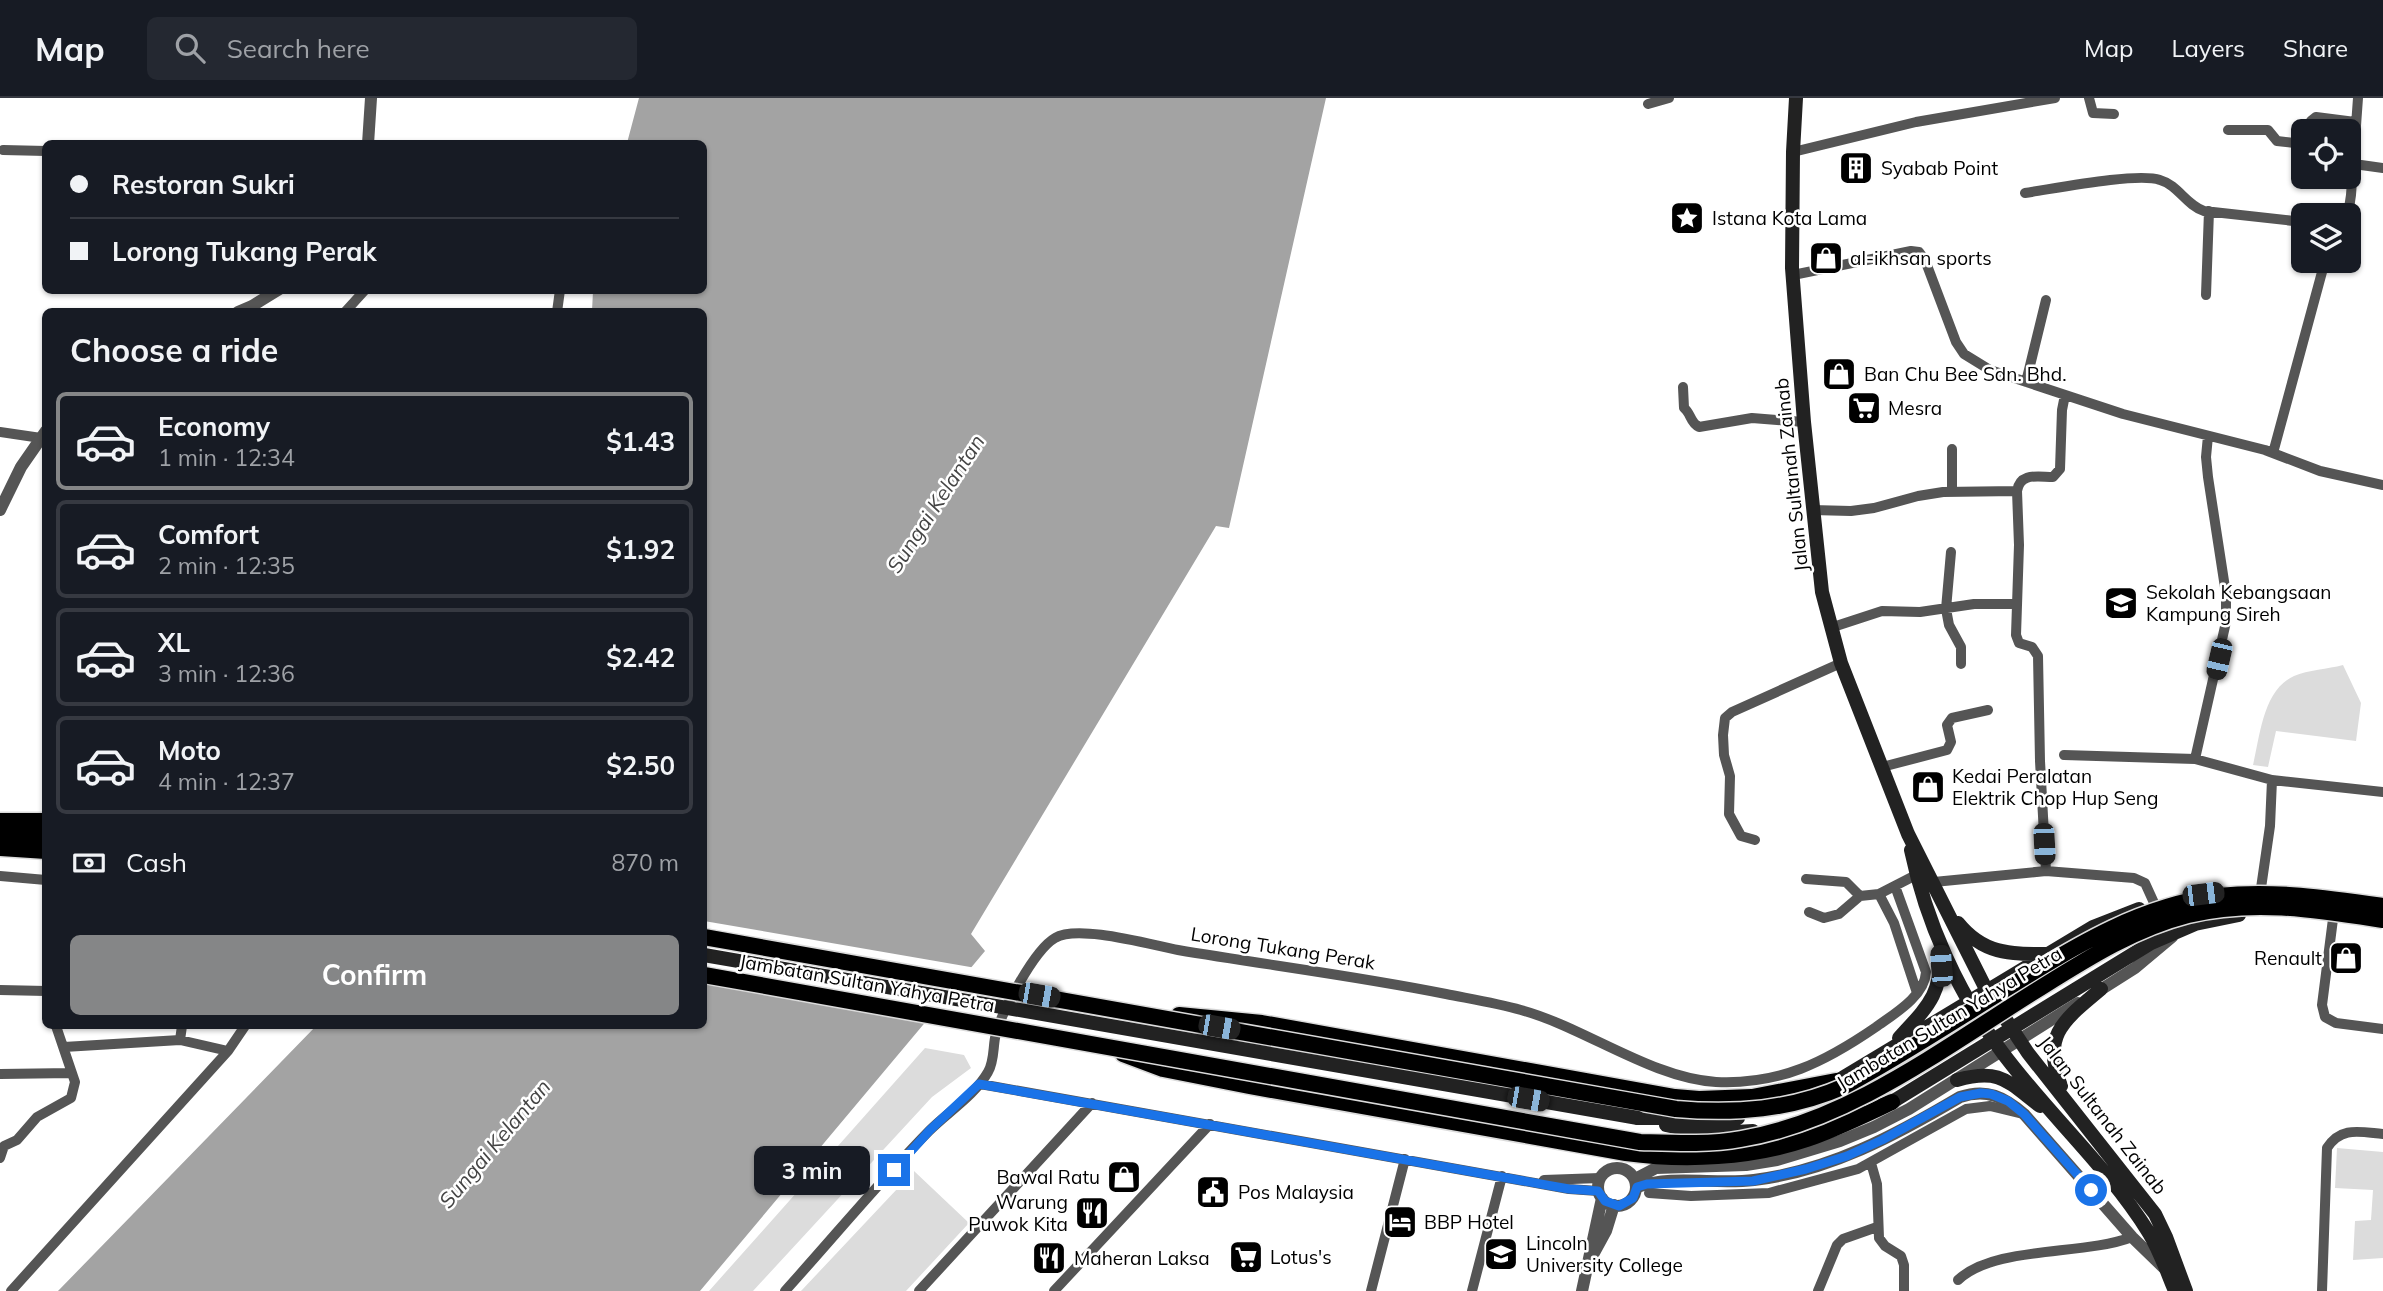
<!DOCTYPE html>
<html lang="en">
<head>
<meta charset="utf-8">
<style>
	:root { --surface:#171b24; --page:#242831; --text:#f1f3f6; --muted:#9ea1a6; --line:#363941; --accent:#858687 }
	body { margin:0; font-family:Mulish,sans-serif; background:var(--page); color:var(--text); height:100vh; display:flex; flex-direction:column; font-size:26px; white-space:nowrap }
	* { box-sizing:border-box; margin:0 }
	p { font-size:23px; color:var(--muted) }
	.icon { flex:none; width:38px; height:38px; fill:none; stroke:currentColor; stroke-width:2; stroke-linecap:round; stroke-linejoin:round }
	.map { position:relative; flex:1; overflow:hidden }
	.drawer { position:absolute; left:42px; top:210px; width:665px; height:721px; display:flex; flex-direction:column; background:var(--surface); border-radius:10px; box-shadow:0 2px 5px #0004 }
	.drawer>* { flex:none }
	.banner { position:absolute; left:42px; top:42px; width:665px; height:154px; border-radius:10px; box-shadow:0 2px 5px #0004; display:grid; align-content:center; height:154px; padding:0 28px; background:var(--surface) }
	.buttons { position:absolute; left:2291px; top:21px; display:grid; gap:14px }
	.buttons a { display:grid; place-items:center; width:70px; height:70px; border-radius:10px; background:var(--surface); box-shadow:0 2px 5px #0004; font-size:35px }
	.end { position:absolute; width:32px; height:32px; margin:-16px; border:9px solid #1a73e8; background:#fff; box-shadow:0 0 0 4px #fff }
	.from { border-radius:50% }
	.bubble { position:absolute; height:49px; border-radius:10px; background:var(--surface); box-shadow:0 2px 5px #0004; font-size:23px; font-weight:700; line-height:49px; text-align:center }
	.car { position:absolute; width:21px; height:42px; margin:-21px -10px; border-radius:9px; box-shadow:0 0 5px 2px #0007; background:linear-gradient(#222 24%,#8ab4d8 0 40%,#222 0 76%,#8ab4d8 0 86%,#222 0) }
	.banner b { display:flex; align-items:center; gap:24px; height:66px; font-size:26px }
	.banner b+b { border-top:2px solid var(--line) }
	.banner i { width:18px; height:18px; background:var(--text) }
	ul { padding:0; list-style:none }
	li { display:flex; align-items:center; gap:21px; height:98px; margin:0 14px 10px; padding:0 14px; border:4px solid var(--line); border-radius:10px }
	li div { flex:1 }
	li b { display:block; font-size:26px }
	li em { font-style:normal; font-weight:700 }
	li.on { border-color:var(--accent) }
	li>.icon { width:63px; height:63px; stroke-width:1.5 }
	h2 { padding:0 28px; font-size:32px; line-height:84px }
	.pay { display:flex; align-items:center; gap:18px; height:77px; padding:0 28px; font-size:26px }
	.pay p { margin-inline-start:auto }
	.action { display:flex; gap:14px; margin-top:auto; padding:14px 28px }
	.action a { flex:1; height:80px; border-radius:10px; background:var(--accent); color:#fff; font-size:28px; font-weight:700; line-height:80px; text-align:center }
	header { display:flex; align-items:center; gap:42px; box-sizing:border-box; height:98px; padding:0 35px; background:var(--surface); border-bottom:2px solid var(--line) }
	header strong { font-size:33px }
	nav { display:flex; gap:38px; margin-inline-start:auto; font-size:24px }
	.search { width:490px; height:63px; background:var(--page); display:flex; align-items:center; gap:18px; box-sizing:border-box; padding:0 24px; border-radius:10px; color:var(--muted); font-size:26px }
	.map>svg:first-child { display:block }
	.green { fill:#dcdcdc }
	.water { fill:#a3a3a3 }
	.pier { fill:#fff }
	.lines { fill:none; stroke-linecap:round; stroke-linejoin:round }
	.trunk-casing { stroke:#dbdbdb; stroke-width:19 }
	.minor { stroke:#555; stroke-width:10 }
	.tertiary { stroke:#555; stroke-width:12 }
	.secondary { stroke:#222; stroke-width:14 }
	.trunk { stroke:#000; stroke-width:16 }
	.trunk-bridge-casing { stroke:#dbdbdb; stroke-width:19; stroke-linecap:butt }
	.secondary-bridge { stroke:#222; stroke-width:14 }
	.trunk-bridge { stroke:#000; stroke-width:16 }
	.route { stroke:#1a73e8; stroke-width:9 }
	.labels { text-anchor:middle; stroke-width:5; stroke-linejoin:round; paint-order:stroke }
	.poi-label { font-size:19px; fill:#000; stroke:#fff; text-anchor:start }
	.street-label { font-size:19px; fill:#000; stroke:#fff }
	.water-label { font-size:21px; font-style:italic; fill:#444; stroke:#fff }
</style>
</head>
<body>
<header>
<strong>Map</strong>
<div class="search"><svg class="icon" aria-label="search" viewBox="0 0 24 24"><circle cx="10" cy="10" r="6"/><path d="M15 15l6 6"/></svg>Search here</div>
<nav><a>Map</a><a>Layers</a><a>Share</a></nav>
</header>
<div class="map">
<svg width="2383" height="1193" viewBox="0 0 2383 1193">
	<rect width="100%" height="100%" fill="#fff"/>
	<path class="green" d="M2343 567 2361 605 2356 643 2276 633 2268 669 2253 667C2260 638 2263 592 2294 578 2308 572 2328 571 2343 567Z
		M925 950 964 957 971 970 932 999 753 1193H709Z
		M2337 1050 2383 1054V1160L2353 1162 2355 1123 2371 1122 2373 1092 2335 1090Z
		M914 1073 969 1125 906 1193H801Z"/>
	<path class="water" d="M639 0H1326L1229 430 1216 428 971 836 985 853 700 1193H58L316 928H704V214L592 213 593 193 704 192V46L627 45Z"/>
	<path class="pier" d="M704 823 976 870 931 923 704 881Z"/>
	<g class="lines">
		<g class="trunk-casing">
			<path id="trunk" d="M0 723H46
				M0 736 46 739
				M0 750 46 753
				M1179 917 1262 925 1675 999 1699 1001 1752 999 1836 983
				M1123 956 1163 971 1249 988 1626 1055C1685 1063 1751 1060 1807 1041 1836 1031 1864 1017 1892 1004"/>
		</g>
		<path class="minor" d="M2089 0 2093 15 2114 16
			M1648 6 1669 0
			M2228 32H2268L2277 43 2303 46
			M2310 33 2311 23 2316 19 2355 24
			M3 52 46 53
			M1793 54 1916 24 2055 0
			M2354 66 2383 70
			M2025 95C2053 91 2137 74 2160 82 2178 87 2186 107 2204 113L2303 124
			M2348 117 2351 97 2358 0
			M1793 177 1911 153 1919 154 1925 162 1956 244 1964 256 1990 272 2123 316 2265 352 2320 373 2383 387
			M2206 197 2209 113
			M345 214 365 192
			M557 214 560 192
			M2026 284 2046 202
			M1683 289 1684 310C1691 315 1690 325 1699 329L1752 320 1804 324
			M0 334 41 340
			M2273 355 2325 163
			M1952 394V351
			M1812 412 1851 413 1874 410 1918 398 1943 394 2017 393
			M1951 454 1946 511 1949 527 1961 549V566
			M1830 530 1882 513 1920 514 1974 506H2017
			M2064 657 2195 661 2272 682 2270 728 2261 790
			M2195 661 2226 524V496L2208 379 2206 359 2208 338
			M1882 669 1947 652 1951 644 1947 627 1952 620 1988 612
			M2272 682 2383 694
			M1755 742 1741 738 1729 716 1730 678 1724 657 1723 637 1725 620 1732 614 1841 565
			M2046 773 2040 663 2038 558 2032 549 2019 545 2016 537 2019 447 2017 393C2020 374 2038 379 2053 379L2060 371 2062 312 2065 297
			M0 778 46 782
			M1806 781 1846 784 1860 798
			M1934 784 2046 773 2134 780 2145 785 2155 807
			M1879 796 1894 825 1917 895
			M1809 814 1824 820 1839 816 1860 798 1879 796 1916 777
			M2333 821 2322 907 2325 919 2336 925 2383 931
			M0 892 46 893
			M180 942 182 928
			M64 949 180 942 228 953
			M0 976 72 975
			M980 986 1569 1091 1598 1093
			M0 1060 4 1048 17 1042 37 1019 71 1000 75 984 56 928
			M1871 1065 1877 1086 1879 1140 1885 1148 1901 1158 1904 1167V1193
			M1544 1082 1600 1080
			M1649 1095 1691 1098 1769 1095 1858 1071 1966 1011 1990 1008 2023 1016
			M1958 1182C1995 1147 2083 1158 2132 1139
			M11 1193 228 953 245 928
			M785 1193C833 1140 879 1084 929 1033 948 1014 975 997 988 974 994 964 993 951 995 940 1000 916 1034 852 1055 840 1078 826 1151 847 1178 852 1267 867 1357 878 1446 896 1471 901 1496 905 1521 912 1584 929 1651 980 1716 984 1780 987 1825 964 1876 929 1894 916 1925 898 1926 874L1895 788
			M919 1193 1092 1005
			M1054 1193 1210 1026
			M1371 1193 1405 1061
			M1472 1193 1502 1078
			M1818 1193 1837 1147 1843 1141 1877 1129
			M2322 1193 2327 1050C2341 1028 2360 1034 2383 1036"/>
		<path class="tertiary" d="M368 46 371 0
			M238 214 252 208 278 192
			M0 412 21 369 46 333
			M2094 896 2135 870 2172 839
			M1598 1089a19 19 0 1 1 38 0a19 19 0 1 1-38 0Z
			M1635 1081 1656 1070 1746 1067 1777 1062 1840 1043 1874 1029 1909 1011 2078 905
			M1637 1089C1674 1076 1715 1087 1754 1082 1829 1073 1896 1037 1960 999 1987 990 2004 999 2024 1016L2132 1139 2164 1170
			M1594 1155 1606 1133 1614 1107
			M1582 1193 1602 1100"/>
		<path class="secondary" d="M1796 0 1793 54 1792 170 1804 324 1822 494 1841 565 1908 736 1987 893 2028 955 2155 1116 2166 1139 2186 1193
			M1911 752C1926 824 1958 895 2002 954 2048 1016 2108 1069 2149 1135 2160 1153 2167 1174 2175 1193
			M1958 825C1983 856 2009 856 2046 856
			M1899 940C1927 909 1943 896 1940 852
			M1957 982C2000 970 2007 983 2040 1008
			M1829 988 2093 829 2139 811
			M2061 988C2041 937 2064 922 2101 891
			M1883 1007 1892 1004 2151 845 2195 826 2239 817
			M1638 1020H1738
			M1815 1025 1860 1013
			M1666 1027C1694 1034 1725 1035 1753 1033"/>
		<use href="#trunk" class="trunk"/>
		<g class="trunk-bridge-casing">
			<path id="trunk-bridge" d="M704 839 1676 1011C1735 1016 1791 1012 1845 988 1903 957 1958 920 2014 886 2078 846 2143 807 2218 798 2274 792 2328 800 2383 808
				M704 877 1640 1044C1673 1045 1708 1047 1741 1041 1849 1023 1945 949 2037 892 2085 862 2133 831 2188 817 2254 801 2318 812 2383 822"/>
		</g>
		<path class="secondary-bridge" d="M704 857 1638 1020"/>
		<use href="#trunk-bridge" class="trunk-bridge"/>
	</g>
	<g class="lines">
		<path class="route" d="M894 1072 930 1032 979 986 1569 1091 1598 1093 1605 1103 1619 1108 1633 1100 1637 1089 1647 1086 1753 1083 1806 1071 1847 1058 1882 1042 1960 999 1981 995 1991 996 2008 1003 2024 1016 2091 1092"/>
	</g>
	<defs>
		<g id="building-square" transform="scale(1.75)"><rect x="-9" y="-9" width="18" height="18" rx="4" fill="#000" stroke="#fff"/><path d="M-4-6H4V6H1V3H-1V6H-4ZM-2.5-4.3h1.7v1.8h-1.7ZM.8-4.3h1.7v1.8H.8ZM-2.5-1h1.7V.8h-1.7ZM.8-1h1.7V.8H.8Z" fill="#fff"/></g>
		<g id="sight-square" transform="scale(1.75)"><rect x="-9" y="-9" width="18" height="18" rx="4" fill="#000" stroke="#fff"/><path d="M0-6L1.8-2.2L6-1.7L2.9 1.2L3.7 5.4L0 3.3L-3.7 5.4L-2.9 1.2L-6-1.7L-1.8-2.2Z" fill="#fff"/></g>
		<g id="shop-square" transform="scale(1.75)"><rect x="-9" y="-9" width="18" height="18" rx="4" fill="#000" stroke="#fff"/><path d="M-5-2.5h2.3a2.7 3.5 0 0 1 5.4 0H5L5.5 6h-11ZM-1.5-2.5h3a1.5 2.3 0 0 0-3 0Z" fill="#fff"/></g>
		<g id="supermarket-square" transform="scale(1.75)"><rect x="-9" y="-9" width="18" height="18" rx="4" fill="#000" stroke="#fff"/><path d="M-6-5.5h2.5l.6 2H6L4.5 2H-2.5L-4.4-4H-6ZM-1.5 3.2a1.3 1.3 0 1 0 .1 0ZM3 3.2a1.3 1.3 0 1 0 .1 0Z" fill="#fff"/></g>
		<g id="school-square" transform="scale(1.75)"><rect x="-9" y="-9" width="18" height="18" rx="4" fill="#000" stroke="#fff"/><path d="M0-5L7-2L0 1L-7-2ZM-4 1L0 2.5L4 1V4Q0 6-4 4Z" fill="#fff"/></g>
		<g id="civic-square" transform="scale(1.75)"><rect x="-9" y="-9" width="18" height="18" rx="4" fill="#000" stroke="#fff"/><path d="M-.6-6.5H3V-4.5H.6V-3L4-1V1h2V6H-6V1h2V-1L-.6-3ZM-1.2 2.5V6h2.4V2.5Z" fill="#fff"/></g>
		<g id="restaurant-square" transform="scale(1.75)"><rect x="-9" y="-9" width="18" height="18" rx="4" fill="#000" stroke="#fff"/><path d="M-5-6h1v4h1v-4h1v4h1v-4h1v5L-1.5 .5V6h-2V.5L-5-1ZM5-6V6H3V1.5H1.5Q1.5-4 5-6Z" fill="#fff"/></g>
		<g id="hotel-square" transform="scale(1.75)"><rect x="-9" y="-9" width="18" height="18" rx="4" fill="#000" stroke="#fff"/><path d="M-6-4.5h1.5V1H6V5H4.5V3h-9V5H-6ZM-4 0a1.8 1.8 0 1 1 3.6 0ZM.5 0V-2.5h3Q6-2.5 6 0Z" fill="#fff"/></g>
		<g id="university-square" transform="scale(1.75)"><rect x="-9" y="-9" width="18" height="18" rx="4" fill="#000" stroke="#fff"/><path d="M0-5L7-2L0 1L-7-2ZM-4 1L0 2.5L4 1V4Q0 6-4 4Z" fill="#fff"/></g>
	</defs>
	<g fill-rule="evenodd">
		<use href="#building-square" x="1856" y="70"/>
		<use href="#sight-square" x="1687" y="120"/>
		<use href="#shop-square" x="1826" y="160"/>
		<use href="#shop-square" x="1839" y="276"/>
		<use href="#supermarket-square" x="1864" y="310"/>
		<use href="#school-square" x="2121" y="505"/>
		<use href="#shop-square" x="1928" y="689"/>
		<use href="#shop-square" x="2346" y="860"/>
		<use href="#shop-square" x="1124" y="1079"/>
		<use href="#civic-square" x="1213" y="1094"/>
		<use href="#restaurant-square" x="1092" y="1115"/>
		<use href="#hotel-square" x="1400" y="1124"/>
		<use href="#university-square" x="1501" y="1156"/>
		<use href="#supermarket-square" x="1246" y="1159"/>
		<use href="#restaurant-square" x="1049" y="1160"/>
	</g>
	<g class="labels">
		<g class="poi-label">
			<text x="1881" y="77">Syabab Point</text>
			<text x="1712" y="127">Istana Kota Lama</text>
			<text x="1850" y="167">al-ikhsan sports</text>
			<text x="1864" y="283">Ban Chu Bee Sdn. Bhd.</text>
			<text x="1888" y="317">Mesra</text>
			<text x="2146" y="501">Sekolah Kebangsaan<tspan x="2146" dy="22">Kampung Sireh</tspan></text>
			<text x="1952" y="685">Kedai Peralatan<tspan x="1952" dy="22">Elektrik Chop Hup Seng</tspan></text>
			<text x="2322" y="867" text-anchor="end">Renault</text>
			<text x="1100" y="1086" text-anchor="end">Bawal Ratu</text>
			<text x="1238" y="1101">Pos Malaysia</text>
			<text x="1068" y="1111" text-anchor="end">Warung<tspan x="1068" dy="22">Puwok Kita</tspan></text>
			<text x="1424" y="1131">BBP Hotel</text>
			<text x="1526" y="1152">Lincoln<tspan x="1526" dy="22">University College</tspan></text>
			<text x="1270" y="1166">Lotus's</text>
			<text x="1074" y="1167">Maheran Laksa</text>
		</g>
		<g class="street-label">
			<text transform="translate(1791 377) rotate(-96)" y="7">Jalan Sultanah Zainab</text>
			<text transform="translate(1283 850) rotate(9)" y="7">Lorong Tukang Perak</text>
			<text transform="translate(867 885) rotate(10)" y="7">Jambatan Sultan Yahya Petra</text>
			<text transform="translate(1949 920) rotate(-31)" y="7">Jambatan Sultan Yahya Petra</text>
			<text transform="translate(2103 1017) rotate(52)" y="7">Jalan Sultanah Zainab</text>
		</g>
		<g class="water-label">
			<text transform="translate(936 406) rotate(-57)" y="7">Sungai Kelantan</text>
			<text transform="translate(495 1046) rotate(-50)" y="7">Sungai Kelantan</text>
		</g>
	</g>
</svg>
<div class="buttons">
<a><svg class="icon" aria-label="locate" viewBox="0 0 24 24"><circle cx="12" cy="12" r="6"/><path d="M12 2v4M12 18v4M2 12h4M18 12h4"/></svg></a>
<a><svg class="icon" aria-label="layers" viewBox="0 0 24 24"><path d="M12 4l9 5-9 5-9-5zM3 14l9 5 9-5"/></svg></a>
</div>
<i class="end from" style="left:2091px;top:1092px"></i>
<i class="end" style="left:894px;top:1072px"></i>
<div class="bubble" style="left:754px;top:1048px;width:116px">3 min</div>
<i class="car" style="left:2219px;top:561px;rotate:193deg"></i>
<i class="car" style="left:2044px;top:746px;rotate:177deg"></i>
<i class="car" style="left:2203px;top:796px;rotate:83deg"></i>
<i class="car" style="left:1941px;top:868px;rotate:356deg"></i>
<i class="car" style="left:1039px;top:897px;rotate:100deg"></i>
<i class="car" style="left:1219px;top:929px;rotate:100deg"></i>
<i class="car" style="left:1528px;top:1001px;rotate:100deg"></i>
<div class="banner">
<b><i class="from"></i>Restoran Sukri</b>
<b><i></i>Lorong Tukang Perak</b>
</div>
<section class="drawer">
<h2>Choose a ride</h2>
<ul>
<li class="on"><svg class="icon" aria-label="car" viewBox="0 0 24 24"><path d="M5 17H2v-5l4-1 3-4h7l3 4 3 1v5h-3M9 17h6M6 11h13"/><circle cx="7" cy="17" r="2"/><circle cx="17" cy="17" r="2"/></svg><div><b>Economy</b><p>1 min · 12:34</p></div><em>$1.43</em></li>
<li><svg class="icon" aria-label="car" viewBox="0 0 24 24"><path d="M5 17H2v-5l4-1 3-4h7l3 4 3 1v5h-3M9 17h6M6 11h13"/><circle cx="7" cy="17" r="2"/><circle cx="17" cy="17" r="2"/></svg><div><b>Comfort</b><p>2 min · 12:35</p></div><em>$1.92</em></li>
<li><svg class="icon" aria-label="car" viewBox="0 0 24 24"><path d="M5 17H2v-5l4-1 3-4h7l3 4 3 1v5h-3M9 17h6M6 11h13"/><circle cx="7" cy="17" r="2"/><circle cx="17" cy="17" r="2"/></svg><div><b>XL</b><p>3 min · 12:36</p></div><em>$2.42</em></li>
<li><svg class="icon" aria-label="car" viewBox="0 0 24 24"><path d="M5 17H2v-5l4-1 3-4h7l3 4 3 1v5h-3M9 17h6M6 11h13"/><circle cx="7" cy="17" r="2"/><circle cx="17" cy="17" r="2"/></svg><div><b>Moto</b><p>4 min · 12:37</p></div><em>$2.50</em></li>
</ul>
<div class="pay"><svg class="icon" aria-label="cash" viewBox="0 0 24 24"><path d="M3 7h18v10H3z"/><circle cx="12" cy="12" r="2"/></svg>Cash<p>870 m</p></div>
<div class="action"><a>Confirm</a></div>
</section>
</div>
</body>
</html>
